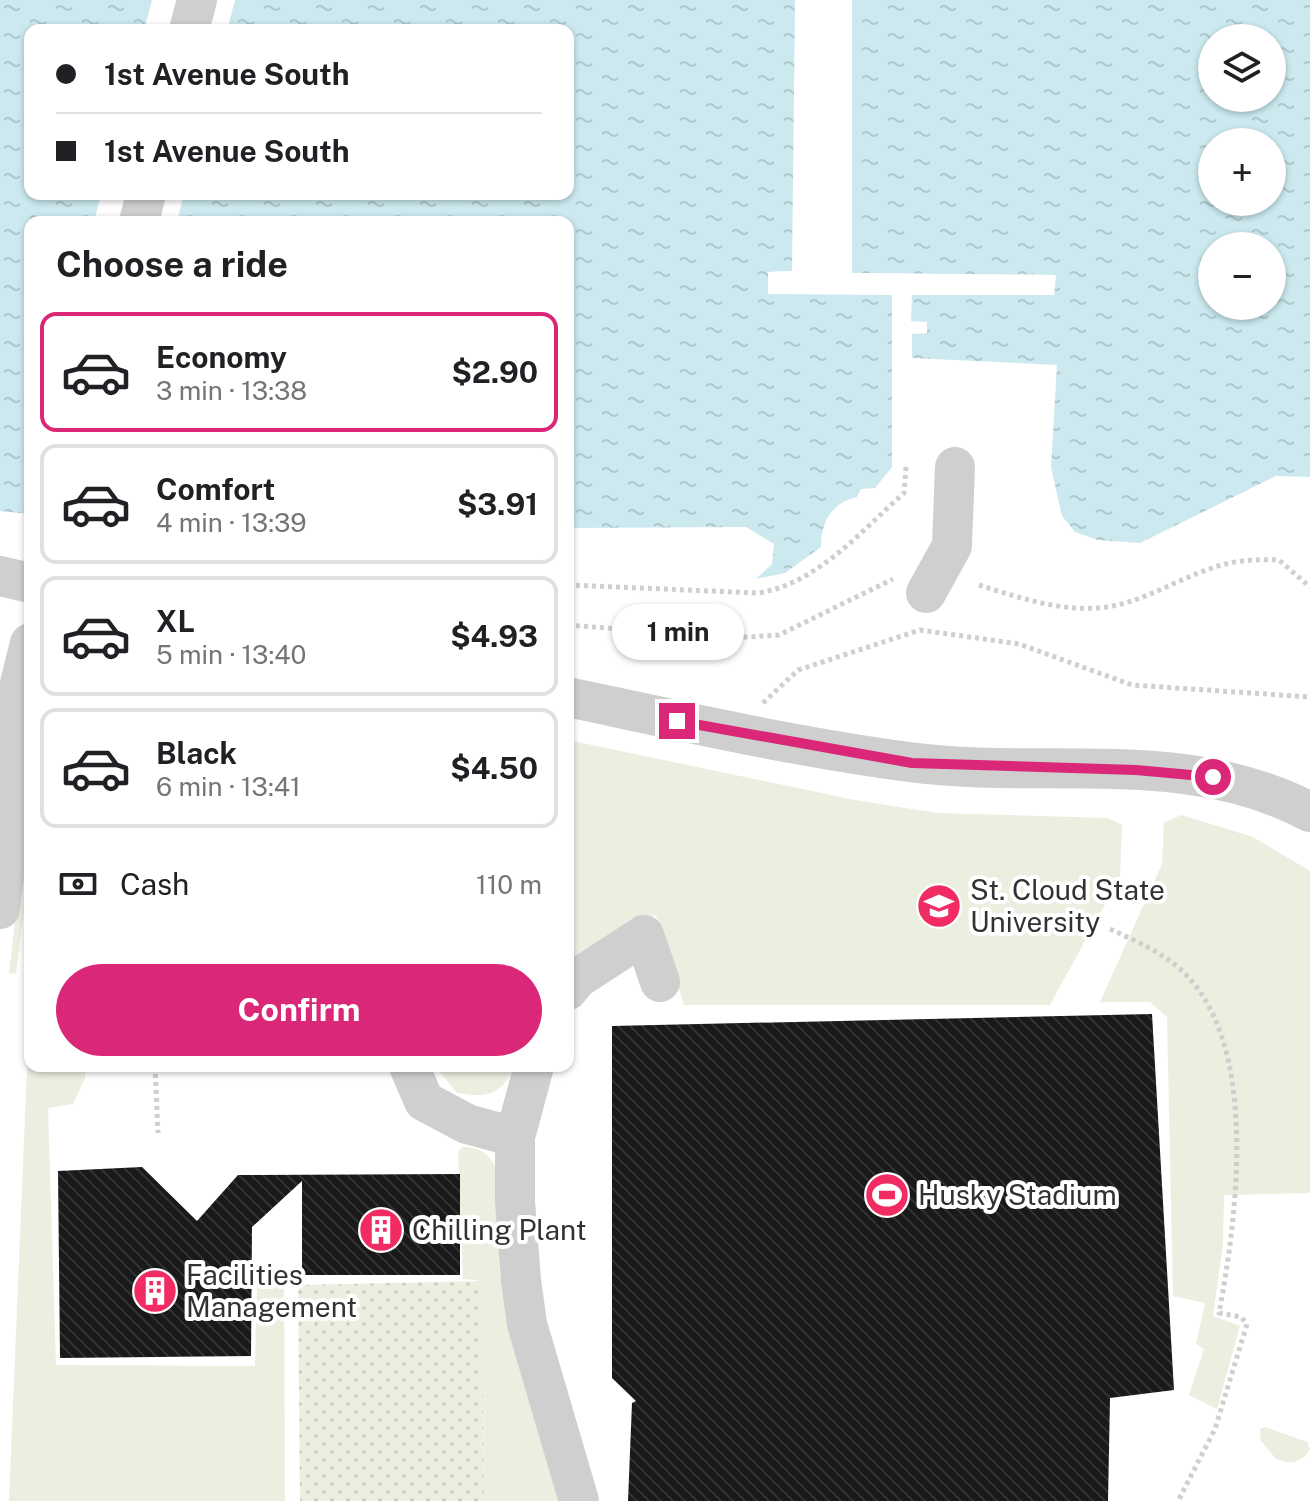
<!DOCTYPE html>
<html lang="en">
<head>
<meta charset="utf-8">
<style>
	:root { --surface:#fff; --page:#f6f6f6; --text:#202124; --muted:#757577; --line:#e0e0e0; --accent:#db2777 }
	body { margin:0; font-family:"Public Sans",sans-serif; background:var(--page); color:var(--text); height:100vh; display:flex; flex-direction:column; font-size:30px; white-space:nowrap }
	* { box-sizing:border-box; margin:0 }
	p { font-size:26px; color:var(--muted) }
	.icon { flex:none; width:44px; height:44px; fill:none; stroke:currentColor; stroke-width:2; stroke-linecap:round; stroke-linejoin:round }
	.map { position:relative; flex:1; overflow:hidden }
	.side { position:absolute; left:24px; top:216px; width:550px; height:856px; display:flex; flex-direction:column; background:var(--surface); border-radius:16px; box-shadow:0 2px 6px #0004 }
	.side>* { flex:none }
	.hud { position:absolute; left:24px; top:24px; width:550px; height:176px; border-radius:16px; box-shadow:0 2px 6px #0004; display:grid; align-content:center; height:176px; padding:0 32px; background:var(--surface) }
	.buttons { position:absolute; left:1198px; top:24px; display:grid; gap:16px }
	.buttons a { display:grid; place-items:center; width:88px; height:88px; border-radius:50%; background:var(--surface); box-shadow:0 2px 6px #0004; font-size:40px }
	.end { position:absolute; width:36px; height:36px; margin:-18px; border:10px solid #db2777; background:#fff; box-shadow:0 0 0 4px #fff }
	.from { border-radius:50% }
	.bubble { position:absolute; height:56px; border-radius:28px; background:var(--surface); box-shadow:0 2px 6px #0004; font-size:26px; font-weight:700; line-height:56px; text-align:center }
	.hud b { display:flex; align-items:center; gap:28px; height:76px; font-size:30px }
	.hud b+b { border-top:2px solid var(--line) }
	.hud i { width:20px; height:20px; background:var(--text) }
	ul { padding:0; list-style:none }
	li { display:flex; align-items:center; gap:24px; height:120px; margin:0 16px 12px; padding:0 16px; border:4px solid var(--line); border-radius:16px }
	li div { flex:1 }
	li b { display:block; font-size:30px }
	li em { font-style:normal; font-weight:700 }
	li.current { border-color:var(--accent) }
	li>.icon { width:72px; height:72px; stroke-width:1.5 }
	h2 { padding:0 32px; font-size:36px; line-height:96px }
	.pay { display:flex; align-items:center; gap:20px; height:88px; padding:0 32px; font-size:30px }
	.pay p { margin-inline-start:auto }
	.action { display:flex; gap:16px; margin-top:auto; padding:16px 32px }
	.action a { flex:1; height:92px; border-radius:48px; background:var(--accent); color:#fff; font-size:32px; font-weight:700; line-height:92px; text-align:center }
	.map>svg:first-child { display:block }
	.green { fill:#ebefe0 }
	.park { fill:url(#park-dots) }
	.water { fill:url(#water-ripples); fill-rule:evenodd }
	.pier { fill:#fff }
	.building { fill:url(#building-back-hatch) }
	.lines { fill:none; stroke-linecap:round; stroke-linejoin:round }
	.path { stroke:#cfcfcf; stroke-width:5; stroke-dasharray:4 4; stroke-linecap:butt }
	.minor { stroke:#cfcfcf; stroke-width:40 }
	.route { stroke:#db2777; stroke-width:10 }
	.labels { text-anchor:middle; stroke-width:8; stroke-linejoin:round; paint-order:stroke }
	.poi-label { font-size:28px; fill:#323232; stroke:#fff; text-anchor:start }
</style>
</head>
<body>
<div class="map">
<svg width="1310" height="1501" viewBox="0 0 1310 1501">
	<defs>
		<pattern id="park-dots" width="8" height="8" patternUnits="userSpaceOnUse" patternTransform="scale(2)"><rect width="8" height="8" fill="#ebefe0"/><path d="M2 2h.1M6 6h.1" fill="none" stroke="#cacdc1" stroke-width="1.8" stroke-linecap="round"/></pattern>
		<pattern id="water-ripples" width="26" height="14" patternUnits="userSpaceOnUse" patternTransform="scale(2)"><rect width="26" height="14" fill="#cbe9ef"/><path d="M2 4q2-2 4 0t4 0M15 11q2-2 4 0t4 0" fill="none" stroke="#afc8cd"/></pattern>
		<pattern id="building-back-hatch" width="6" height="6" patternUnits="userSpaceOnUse" patternTransform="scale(2)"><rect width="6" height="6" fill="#191919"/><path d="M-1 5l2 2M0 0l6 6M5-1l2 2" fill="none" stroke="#323232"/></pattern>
	</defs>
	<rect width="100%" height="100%" fill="#fff"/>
	<path class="green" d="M568 740 855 800 937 813 1108 818 1122 825 1120 877 1050 1005H684L656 915 608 940 568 969Z
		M30 796V863L16 974 9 973Z
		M1181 815 1253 837 1310 871V1193L1224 1195 1223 1244 1213 1316 1240 1326 1217 1409 1189 1395 1204 1349 1196 1344 1205 1303 1173 1296 1167 1017 1150 1002H1100L1162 864 1164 823Z
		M30 996V1066H86L85 1078 73 1104 48 1108 56 1365 255 1366 257 1283 284 1279 285 1501H9Z
		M435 1066H515C500 1096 488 1098 457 1093Z
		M462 1147C480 1147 488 1153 497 1169L500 1273 513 1339 559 1501H484L482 1281 463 1279 458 1152Z
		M1265 1427 1307 1442 1310 1449C1302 1463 1290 1465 1276 1459L1261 1441 1260 1429Z"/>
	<path class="park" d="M482 1281 484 1501H300L298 1285Z"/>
	<path class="water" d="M0 0H795L792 271 768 272 769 294H892V467L875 488 861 489 857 497C831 503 821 522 821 547L785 573 756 579 772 564 774 544 746 527 568 528V222H30V514L0 511ZM30 30H568V194H30Z
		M852 0H1310V477L1276 476 1140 543 1098 540 1075 532 1062 516 1051 467 1057 365 912 358V334L927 333V322L911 321 912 295H1054L1055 275 852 273ZM1212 38H1272V98H1212ZM1212 142H1272V202H1212ZM1212 246H1272V306H1212Z"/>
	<path class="pier" d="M152 0H235L227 30H144Z
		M101 194H184L177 222H94Z
		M792 271 796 272 792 275 772 276V290H892L896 295 768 294V272Z
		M848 273 1056 275 1054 295H908L912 291H1051V279L852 277Z"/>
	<path class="building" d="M1152 1014 1174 1390 1110 1398 1108 1501H628L632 1403 636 1401 612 1378V1026Z
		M142 1167 197 1221 238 1175 460 1174V1275H302V1181L252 1227 251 1356 60 1358 58 1171Z"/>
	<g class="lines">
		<path class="path" d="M568 585 758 593C817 584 861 531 904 493L906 467
			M979 585C1020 598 1064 613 1107 607 1145 601 1176 580 1212 568 1234 560 1257 559 1279 560L1310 587
			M568 625 734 638 779 635 893 579
			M763 703 798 670 920 630 1019 644 1132 685 1310 697
			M1110 929C1134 940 1159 951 1179 968 1261 1040 1237 1217 1219 1313L1241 1317 1247 1324 1215 1429 1178 1501
			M155 1066 158 1133"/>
		<path class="minor" d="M189 30 197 0
			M139 222 146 194
			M0 576 30 583
			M926 593 952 546 955 467
			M568 697C681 721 795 747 909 762 1044 780 1186 746 1310 812
			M8 732 30 643
			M0 909 9 833 15 707
			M568 990 578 978 644 935 660 982
			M409 1066 424 1101 467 1124 515 1137
			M534 1066 515 1137V1201L521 1280 527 1324 579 1501"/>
	</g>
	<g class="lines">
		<path class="route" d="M677 721 912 763 1136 770 1213 777"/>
	</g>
	<defs>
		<g id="university-disc" transform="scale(2.3)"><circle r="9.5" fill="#f02c63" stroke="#fff"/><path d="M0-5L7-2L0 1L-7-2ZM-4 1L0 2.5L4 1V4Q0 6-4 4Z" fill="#fff"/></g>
		<g id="stadium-disc" transform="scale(2.3)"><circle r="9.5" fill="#f02c63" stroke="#fff"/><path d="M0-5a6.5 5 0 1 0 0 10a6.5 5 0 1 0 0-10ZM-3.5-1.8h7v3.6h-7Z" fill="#fff"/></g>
		<g id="building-disc" transform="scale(2.3)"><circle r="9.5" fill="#f02c63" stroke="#fff"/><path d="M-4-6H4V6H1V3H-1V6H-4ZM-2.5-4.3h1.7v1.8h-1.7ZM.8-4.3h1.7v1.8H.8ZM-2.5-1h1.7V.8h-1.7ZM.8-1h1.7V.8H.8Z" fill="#fff"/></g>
	</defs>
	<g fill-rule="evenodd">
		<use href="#university-disc" x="939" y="906"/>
		<use href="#stadium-disc" x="887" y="1195"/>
		<use href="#building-disc" x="381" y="1230"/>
		<use href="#building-disc" x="155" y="1291"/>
	</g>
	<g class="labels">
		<g class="poi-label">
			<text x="970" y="900">St. Cloud State<tspan x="970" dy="32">University</tspan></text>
			<text x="918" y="1205">Husky Stadium</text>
			<text x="412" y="1240">Chilling Plant</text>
			<text x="186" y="1285">Facilities<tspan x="186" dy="32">Management</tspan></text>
		</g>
	</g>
</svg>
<div class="buttons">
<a><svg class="icon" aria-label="layers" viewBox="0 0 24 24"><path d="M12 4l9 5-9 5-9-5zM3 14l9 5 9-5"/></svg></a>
<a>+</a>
<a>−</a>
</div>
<i class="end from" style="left:1213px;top:777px"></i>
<i class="end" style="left:677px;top:721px"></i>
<div class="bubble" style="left:612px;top:604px;width:132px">1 min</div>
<div class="hud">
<b><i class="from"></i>1st Avenue South</b>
<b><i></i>1st Avenue South</b>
</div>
<section class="side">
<h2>Choose a ride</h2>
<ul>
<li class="current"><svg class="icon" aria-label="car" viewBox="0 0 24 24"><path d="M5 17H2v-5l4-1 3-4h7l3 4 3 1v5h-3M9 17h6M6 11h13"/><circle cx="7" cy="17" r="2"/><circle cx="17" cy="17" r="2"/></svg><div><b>Economy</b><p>3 min · 13:38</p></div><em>$2.90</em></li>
<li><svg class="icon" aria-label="car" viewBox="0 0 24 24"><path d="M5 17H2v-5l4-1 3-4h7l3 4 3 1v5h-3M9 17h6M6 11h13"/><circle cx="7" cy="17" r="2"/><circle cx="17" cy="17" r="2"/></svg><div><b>Comfort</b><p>4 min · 13:39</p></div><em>$3.91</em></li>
<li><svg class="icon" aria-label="car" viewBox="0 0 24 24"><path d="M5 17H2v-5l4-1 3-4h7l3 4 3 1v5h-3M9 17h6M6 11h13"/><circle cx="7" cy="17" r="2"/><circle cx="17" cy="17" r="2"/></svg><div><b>XL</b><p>5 min · 13:40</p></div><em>$4.93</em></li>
<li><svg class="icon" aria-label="car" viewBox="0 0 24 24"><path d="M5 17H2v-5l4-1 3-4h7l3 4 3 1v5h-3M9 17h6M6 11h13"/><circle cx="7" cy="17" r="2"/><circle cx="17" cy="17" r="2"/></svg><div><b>Black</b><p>6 min · 13:41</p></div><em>$4.50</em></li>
</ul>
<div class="pay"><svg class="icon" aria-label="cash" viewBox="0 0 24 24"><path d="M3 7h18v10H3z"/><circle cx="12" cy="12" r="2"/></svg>Cash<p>110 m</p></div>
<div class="action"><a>Confirm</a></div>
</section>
</div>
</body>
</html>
